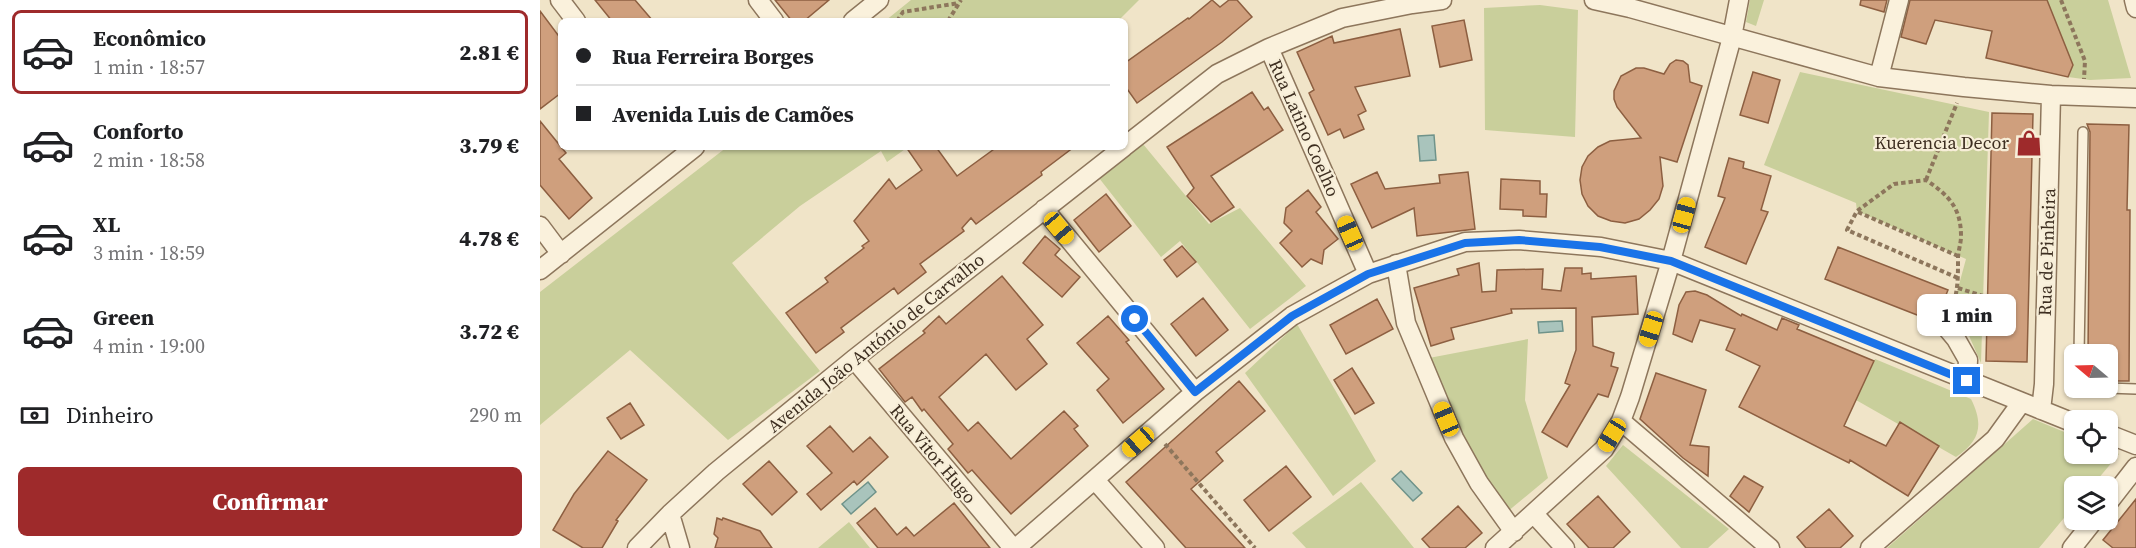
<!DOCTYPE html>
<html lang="pt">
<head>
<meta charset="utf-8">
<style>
	:root { --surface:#fff; --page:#f2f2f2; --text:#202124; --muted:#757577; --line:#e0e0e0; --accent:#9e2a2b }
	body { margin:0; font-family:"Source Serif 4",serif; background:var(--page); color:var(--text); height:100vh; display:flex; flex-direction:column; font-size:22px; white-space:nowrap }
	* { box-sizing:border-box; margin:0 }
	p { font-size:20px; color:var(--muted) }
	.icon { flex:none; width:33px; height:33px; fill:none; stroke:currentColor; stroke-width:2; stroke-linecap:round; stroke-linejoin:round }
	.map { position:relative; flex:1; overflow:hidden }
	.sheet { display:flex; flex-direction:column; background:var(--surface); width:540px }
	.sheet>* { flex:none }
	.banner { position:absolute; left:18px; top:18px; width:570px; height:132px; border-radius:9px; box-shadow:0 2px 4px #0004; display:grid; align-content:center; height:132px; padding:0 18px; background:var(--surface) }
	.needle { width:39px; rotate:289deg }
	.tools { position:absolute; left:1524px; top:344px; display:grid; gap:12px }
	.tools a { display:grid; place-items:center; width:54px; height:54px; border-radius:9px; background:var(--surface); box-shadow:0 2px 4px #0004; font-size:30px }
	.end { position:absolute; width:27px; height:27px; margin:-14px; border:8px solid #1a73e8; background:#fff; box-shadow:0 0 0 3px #fff }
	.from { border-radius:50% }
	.bubble { position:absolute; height:42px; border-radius:9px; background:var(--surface); box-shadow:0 2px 4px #0004; font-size:20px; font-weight:800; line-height:42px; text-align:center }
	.car { position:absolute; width:18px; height:36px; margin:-18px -9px; border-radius:8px; box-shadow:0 0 4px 2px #0007; background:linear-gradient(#f5c518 24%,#345 0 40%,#f5c518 0 76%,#345 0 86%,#f5c518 0) }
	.banner b { display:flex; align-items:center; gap:21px; height:57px; font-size:22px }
	.banner b+b { border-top:2px solid var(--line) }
	.banner i { width:15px; height:15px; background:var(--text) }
	ul { padding:10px 0 0; list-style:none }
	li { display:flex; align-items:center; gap:18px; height:84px; margin:0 12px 9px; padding:0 6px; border:3px solid transparent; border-radius:9px }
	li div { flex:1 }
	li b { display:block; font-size:22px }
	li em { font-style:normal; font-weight:800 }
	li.active { border-color:var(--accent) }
	li>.icon { width:54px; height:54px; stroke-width:1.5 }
	.pay { display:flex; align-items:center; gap:15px; height:66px; padding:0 18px; font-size:22px }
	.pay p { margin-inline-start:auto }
	.primary-button { display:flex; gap:12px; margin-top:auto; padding:12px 18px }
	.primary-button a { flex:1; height:69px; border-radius:9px; background:var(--accent); color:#fff; font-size:24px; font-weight:800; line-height:69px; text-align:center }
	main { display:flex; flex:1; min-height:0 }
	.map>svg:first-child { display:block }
	.green { fill:#c9cf9b }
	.water { fill:#a9c4bc; stroke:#6f938a; stroke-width:1.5 }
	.building { fill:#cf9f7d; stroke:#8d5f41; stroke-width:1.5 }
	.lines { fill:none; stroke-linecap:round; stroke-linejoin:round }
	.lane-casing { stroke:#8d765c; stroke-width:12 }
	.street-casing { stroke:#8d765c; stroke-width:21 }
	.path { stroke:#8d765c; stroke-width:4; stroke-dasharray:4.5 3; stroke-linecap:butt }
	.lane { stroke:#faf1dc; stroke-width:9 }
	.street { stroke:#faf1dc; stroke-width:18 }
	.route { stroke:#1a73e8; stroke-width:8 }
	.labels { text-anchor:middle; stroke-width:4.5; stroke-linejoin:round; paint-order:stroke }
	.street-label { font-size:18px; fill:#3d2e20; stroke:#f7eed8 }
	.poi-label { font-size:18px; fill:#3d2e20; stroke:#f7eed8; text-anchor:end }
</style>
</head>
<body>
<main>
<section class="sheet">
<ul>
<li class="active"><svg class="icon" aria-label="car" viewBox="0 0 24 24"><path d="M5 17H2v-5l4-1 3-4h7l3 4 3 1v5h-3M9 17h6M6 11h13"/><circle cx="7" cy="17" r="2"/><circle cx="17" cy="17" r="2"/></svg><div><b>Econômico</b><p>1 min · 18:57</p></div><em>2.81 €</em></li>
<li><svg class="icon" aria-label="car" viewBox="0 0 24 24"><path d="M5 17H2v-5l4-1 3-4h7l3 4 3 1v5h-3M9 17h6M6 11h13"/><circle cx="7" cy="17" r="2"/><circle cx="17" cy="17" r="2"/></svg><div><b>Conforto</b><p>2 min · 18:58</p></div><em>3.79 €</em></li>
<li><svg class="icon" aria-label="car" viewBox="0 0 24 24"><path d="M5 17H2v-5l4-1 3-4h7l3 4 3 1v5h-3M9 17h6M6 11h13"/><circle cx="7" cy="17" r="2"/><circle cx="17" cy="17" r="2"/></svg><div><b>XL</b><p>3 min · 18:59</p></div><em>4.78 €</em></li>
<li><svg class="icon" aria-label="car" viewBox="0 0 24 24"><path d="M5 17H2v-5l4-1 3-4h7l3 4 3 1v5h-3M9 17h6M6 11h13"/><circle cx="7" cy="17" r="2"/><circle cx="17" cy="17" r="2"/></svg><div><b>Green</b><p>4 min · 19:00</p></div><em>3.72 €</em></li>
</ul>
<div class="pay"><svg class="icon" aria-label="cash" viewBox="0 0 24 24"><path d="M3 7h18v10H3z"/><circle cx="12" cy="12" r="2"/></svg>Dinheiro<p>290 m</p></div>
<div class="primary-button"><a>Confirmar</a></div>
</section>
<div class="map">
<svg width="1596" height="548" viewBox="0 0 1596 548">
	<rect width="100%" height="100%" fill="#f0e4c8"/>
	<path class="green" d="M371 0H599L578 21H345Z
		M1210 0H1224L1216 26 1206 22Z
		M1507 0H1568L1591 78 1550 80 1528 77 1533 65Z
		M1000 5 1038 10 1035 137 945 130 944 8Z
		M1260 72 1449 112 1441 363 1426 329 1411 314 1426 259 1317 211 1316 203 1224 165Z
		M603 144 669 224 700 208 766 286 710 329 640 241 621 257 559 178Z
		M187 147H368L347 162 341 151 260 206 192 263 280 371 188 440 90 350 0 425V292Z
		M757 324 836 461 793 496 705 373Z
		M988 339 985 400 1008 478 967 512 939 475 889 358Z
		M1335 359 1431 399C1444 425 1440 441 1416 457L1316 400Z
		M1493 419 1534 436V453H1568V449L1579 454 1552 486H1534V506L1499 548H1347Z
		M1083 445 1189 529 1168 548H1141L1066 466Z
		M821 482 874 548H766L752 533Z
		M309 522 330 548H278Z"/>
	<path class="water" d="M894 135 896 160 880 161 878 136Z
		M1022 321 1023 331 999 333 998 322Z
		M861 471 882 493 873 501 852 479Z
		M328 482 336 492 311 514 302 504Z"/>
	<path class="building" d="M55 0H95L113 21H72Z
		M235 0H289L264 21H252Z
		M672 0 680 7 689 0H697L712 17 682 42 597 103 585 86V63L648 18 649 19Z
		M1321 0H1347L1344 12 1320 5Z
		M1370 0H1507L1533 65 1528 77 1446 58 1452 31 1395 20 1386 44 1361 37Z
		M0 11 21 39V93L0 109Z
		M924 20 932 60 900 67 892 26Z
		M860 29 870 76 815 87 826 111 818 115 824 129 804 138 800 129 788 135 769 93 774 90 757 52 792 36 794 43Z
		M1136 60 1143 61 1148 65 1150 82 1162 86 1137 162 1120 157 1123 186 1119 199 1110 210 1099 219 1085 223 1071 221 1058 216 1048 206 1042 194 1040 180 1042 167 1048 156 1058 147 1070 141 1101 138 1077 107 1074 99V91L1081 76 1096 68H1104L1124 74 1130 64Z
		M1213 72 1240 80 1228 123 1200 115Z
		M712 92 724 110 728 107 743 130 671 176 694 207 671 222 647 196 654 188 627 147Z
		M1452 113 1493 114 1487 362 1446 361Z
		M0 121 26 153 19 159 52 198 29 219 0 185Z
		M1547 124 1589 125 1587 210H1590L1589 381H1568V354H1548L1550 132Z
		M366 147H396L417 176 457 147H534L501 172 502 175 436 224 431 218 422 228 424 231 380 264 386 272 358 294 354 288 301 328 304 332 276 353 246 313 288 282 285 278 324 248 322 246 329 241 314 221 349 179 356 189 382 170Z
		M1189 158 1204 162 1203 168 1231 176 1221 210 1228 212 1206 264 1165 247 1185 198 1178 196Z
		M837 172 845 189 900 183 899 175 928 172 935 229 877 236 874 208 832 228 811 184Z
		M961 179 1000 181V194H1007L1006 217 983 216V210L960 209Z
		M768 190 781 207 776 212 798 239 784 250 782 264 771 259 762 267 740 243 752 231 744 223 746 208Z
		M566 194 591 226 559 252 534 220Z
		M505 236 520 249 515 255 540 277 522 297 483 263Z
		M642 246 656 262 637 277 624 260Z
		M1298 247 1408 290 1395 322 1285 279Z
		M939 263 942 292 956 291 957 270 1003 269 1002 289 1021 291 1025 268H1042V274L1051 273V279L1096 276 1098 314 1052 317 1053 346 1074 353 1071 366 1078 368 1068 397 1058 394 1027 447 1002 432 1030 385 1025 383 1036 350V308L971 309 972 313 911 328 914 339 891 346 874 288 919 275 917 269Z
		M462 276 503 325 487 339 507 364 476 390 446 354 399 397 428 431 438 422 471 459 524 411 538 426 534 429 548 446 471 514 432 470 428 473 408 449 413 444 384 409 382 411 372 397 365 402 339 369 385 333 383 331 399 316 406 324Z
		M1155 291 1167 295 1201 316 1202 314 1237 330 1242 318 1259 325 1257 329 1334 361 1304 426 1346 446 1360 422 1399 446 1368 496 1310 460 1309 463 1199 407 1220 366 1186 350 1195 329 1160 320 1152 342 1133 334 1139 305 1146 292Z
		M663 298 688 330 656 356 631 324Z
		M837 299 853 329 806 354 790 325Z
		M568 316 589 340 586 342 624 389 583 423 557 390 569 379 537 343Z
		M812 368 834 403 815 414 794 380Z
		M1116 373 1166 390 1150 445 1169 447 1168 476 1143 458 1100 419Z
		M699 381 725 411 676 452 683 461 651 489 705 548H646L586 482Z
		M90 403 104 425 81 439 67 418Z
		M290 426 313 452 330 437 348 457 317 485 314 481 281 510 267 494 292 473 267 446Z
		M68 451 107 480 76 520 78 521 62 548H43L13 530 34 494Z
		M229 461 257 492 232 515 203 484Z
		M746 466 771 497 729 531 704 500Z
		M1204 476 1223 487 1209 512 1190 496Z
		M1058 496 1090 532 1073 548H1049L1027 524Z
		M1596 499V548H1573L1563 540Z
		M414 503 450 548H338L317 523 335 508 357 535 366 527 374 536Z
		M918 506 942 533 925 548H890L882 539Z
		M1289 509 1313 536 1300 548H1266L1257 537Z
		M177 518 182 520 183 518 220 531 232 548H175L178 538 174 534Z"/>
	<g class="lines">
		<g class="lane-casing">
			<path id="lane" d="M1539 354 1543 132
				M1539 387 1596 389"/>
		</g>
		<g class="street-casing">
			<path id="street" d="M20 0 36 21
				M218 0 234 21
				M1054 0 1090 8 1339 77 1424 87 1511 95 1596 98
				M1594 0 1596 8
				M313 21 339 0
				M729 48 828 274
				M1339 77 1359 0
				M585 146 677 74 729 48 802 18 872 4 902 0
				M504 209 655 392
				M0 226 21 254
				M856 264 866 323 914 438 939 483 974 532
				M0 270 155 147
				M1406 327 1416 339 1428 360 1427 381
				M314 359 473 548
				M1501 410 1504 384 1511 95
				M1081 421 1230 548
				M1568 434 1596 445
				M555 480 615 548
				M1568 503 1596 467
				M130 514 140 548
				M994 514 1025 548
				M97 548 130 514 176 472 314 359 584 147
				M476 548 655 392 752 316 828 274 925 242 979 240 1061 247 1131 261 1534 423
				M955 548 1064 449 1081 421 1090 397 1131 261 1192 37 1199 0
				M1330 548 1455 439 1481 403
				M1532 548 1555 519"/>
		</g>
		<path class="path" d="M1521 0 1545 61 1544 79
			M357 21 363 12 419 3
			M408 21 421 0
			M1386 180 1417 103
			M1318 212 1418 256
			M1418 288 1443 296
			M1412 310C1418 290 1418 279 1418 259 1418 251 1421 244 1421 236 1421 207 1408 195 1386 180L1354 184 1317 211 1307 230 1418 278
			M625 444 715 548"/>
		<use href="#lane" class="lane"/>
		<use href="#street" class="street"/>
	</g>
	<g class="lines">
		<path class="route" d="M595 319 655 392 752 316 828 274 925 243 979 240 1060 247 1131 261 1427 381"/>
	</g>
	<defs>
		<g id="shop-bare" transform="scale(2.07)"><path d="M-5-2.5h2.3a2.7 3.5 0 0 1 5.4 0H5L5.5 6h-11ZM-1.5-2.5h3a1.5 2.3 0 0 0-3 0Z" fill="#9e2a2b" stroke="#f7eed8" stroke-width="2.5" paint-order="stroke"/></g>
	</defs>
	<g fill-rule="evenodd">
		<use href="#shop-bare" x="1489" y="143"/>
	</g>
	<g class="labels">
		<g class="street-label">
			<text transform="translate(764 128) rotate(66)" y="6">Rua Latino Coelho</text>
			<text transform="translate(1507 252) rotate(-88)" y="6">Rua de Pinheira</text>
			<text transform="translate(336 343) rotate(-39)" y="6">Avenida João António de Carvalho</text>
			<text transform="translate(393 454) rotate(50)" y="6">Rua Vitor Hugo</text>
		</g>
		<g class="poi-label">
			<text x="1469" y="149">Kuerencia Decor</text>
		</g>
	</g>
</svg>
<div class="tools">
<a><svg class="needle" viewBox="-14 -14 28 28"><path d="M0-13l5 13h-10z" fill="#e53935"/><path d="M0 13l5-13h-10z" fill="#757577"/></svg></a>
<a><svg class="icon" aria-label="locate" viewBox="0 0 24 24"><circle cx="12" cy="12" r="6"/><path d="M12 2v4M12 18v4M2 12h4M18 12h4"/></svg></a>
<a><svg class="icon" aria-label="layers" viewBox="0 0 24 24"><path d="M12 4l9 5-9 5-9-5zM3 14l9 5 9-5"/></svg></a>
</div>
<i class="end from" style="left:595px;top:319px"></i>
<i class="end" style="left:1427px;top:381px"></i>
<div class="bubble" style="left:1377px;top:294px;width:99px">1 min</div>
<i class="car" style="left:1144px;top:215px;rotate:15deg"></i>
<i class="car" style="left:519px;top:228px;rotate:140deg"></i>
<i class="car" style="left:810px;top:233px;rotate:336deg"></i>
<i class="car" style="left:1111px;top:329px;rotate:197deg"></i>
<i class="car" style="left:906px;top:419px;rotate:337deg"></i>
<i class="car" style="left:1072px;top:435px;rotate:212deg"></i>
<i class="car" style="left:598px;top:442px;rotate:229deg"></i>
<div class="banner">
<b><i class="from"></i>Rua Ferreira Borges</b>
<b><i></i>Avenida Luis de Camões</b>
</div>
</div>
</main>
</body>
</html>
